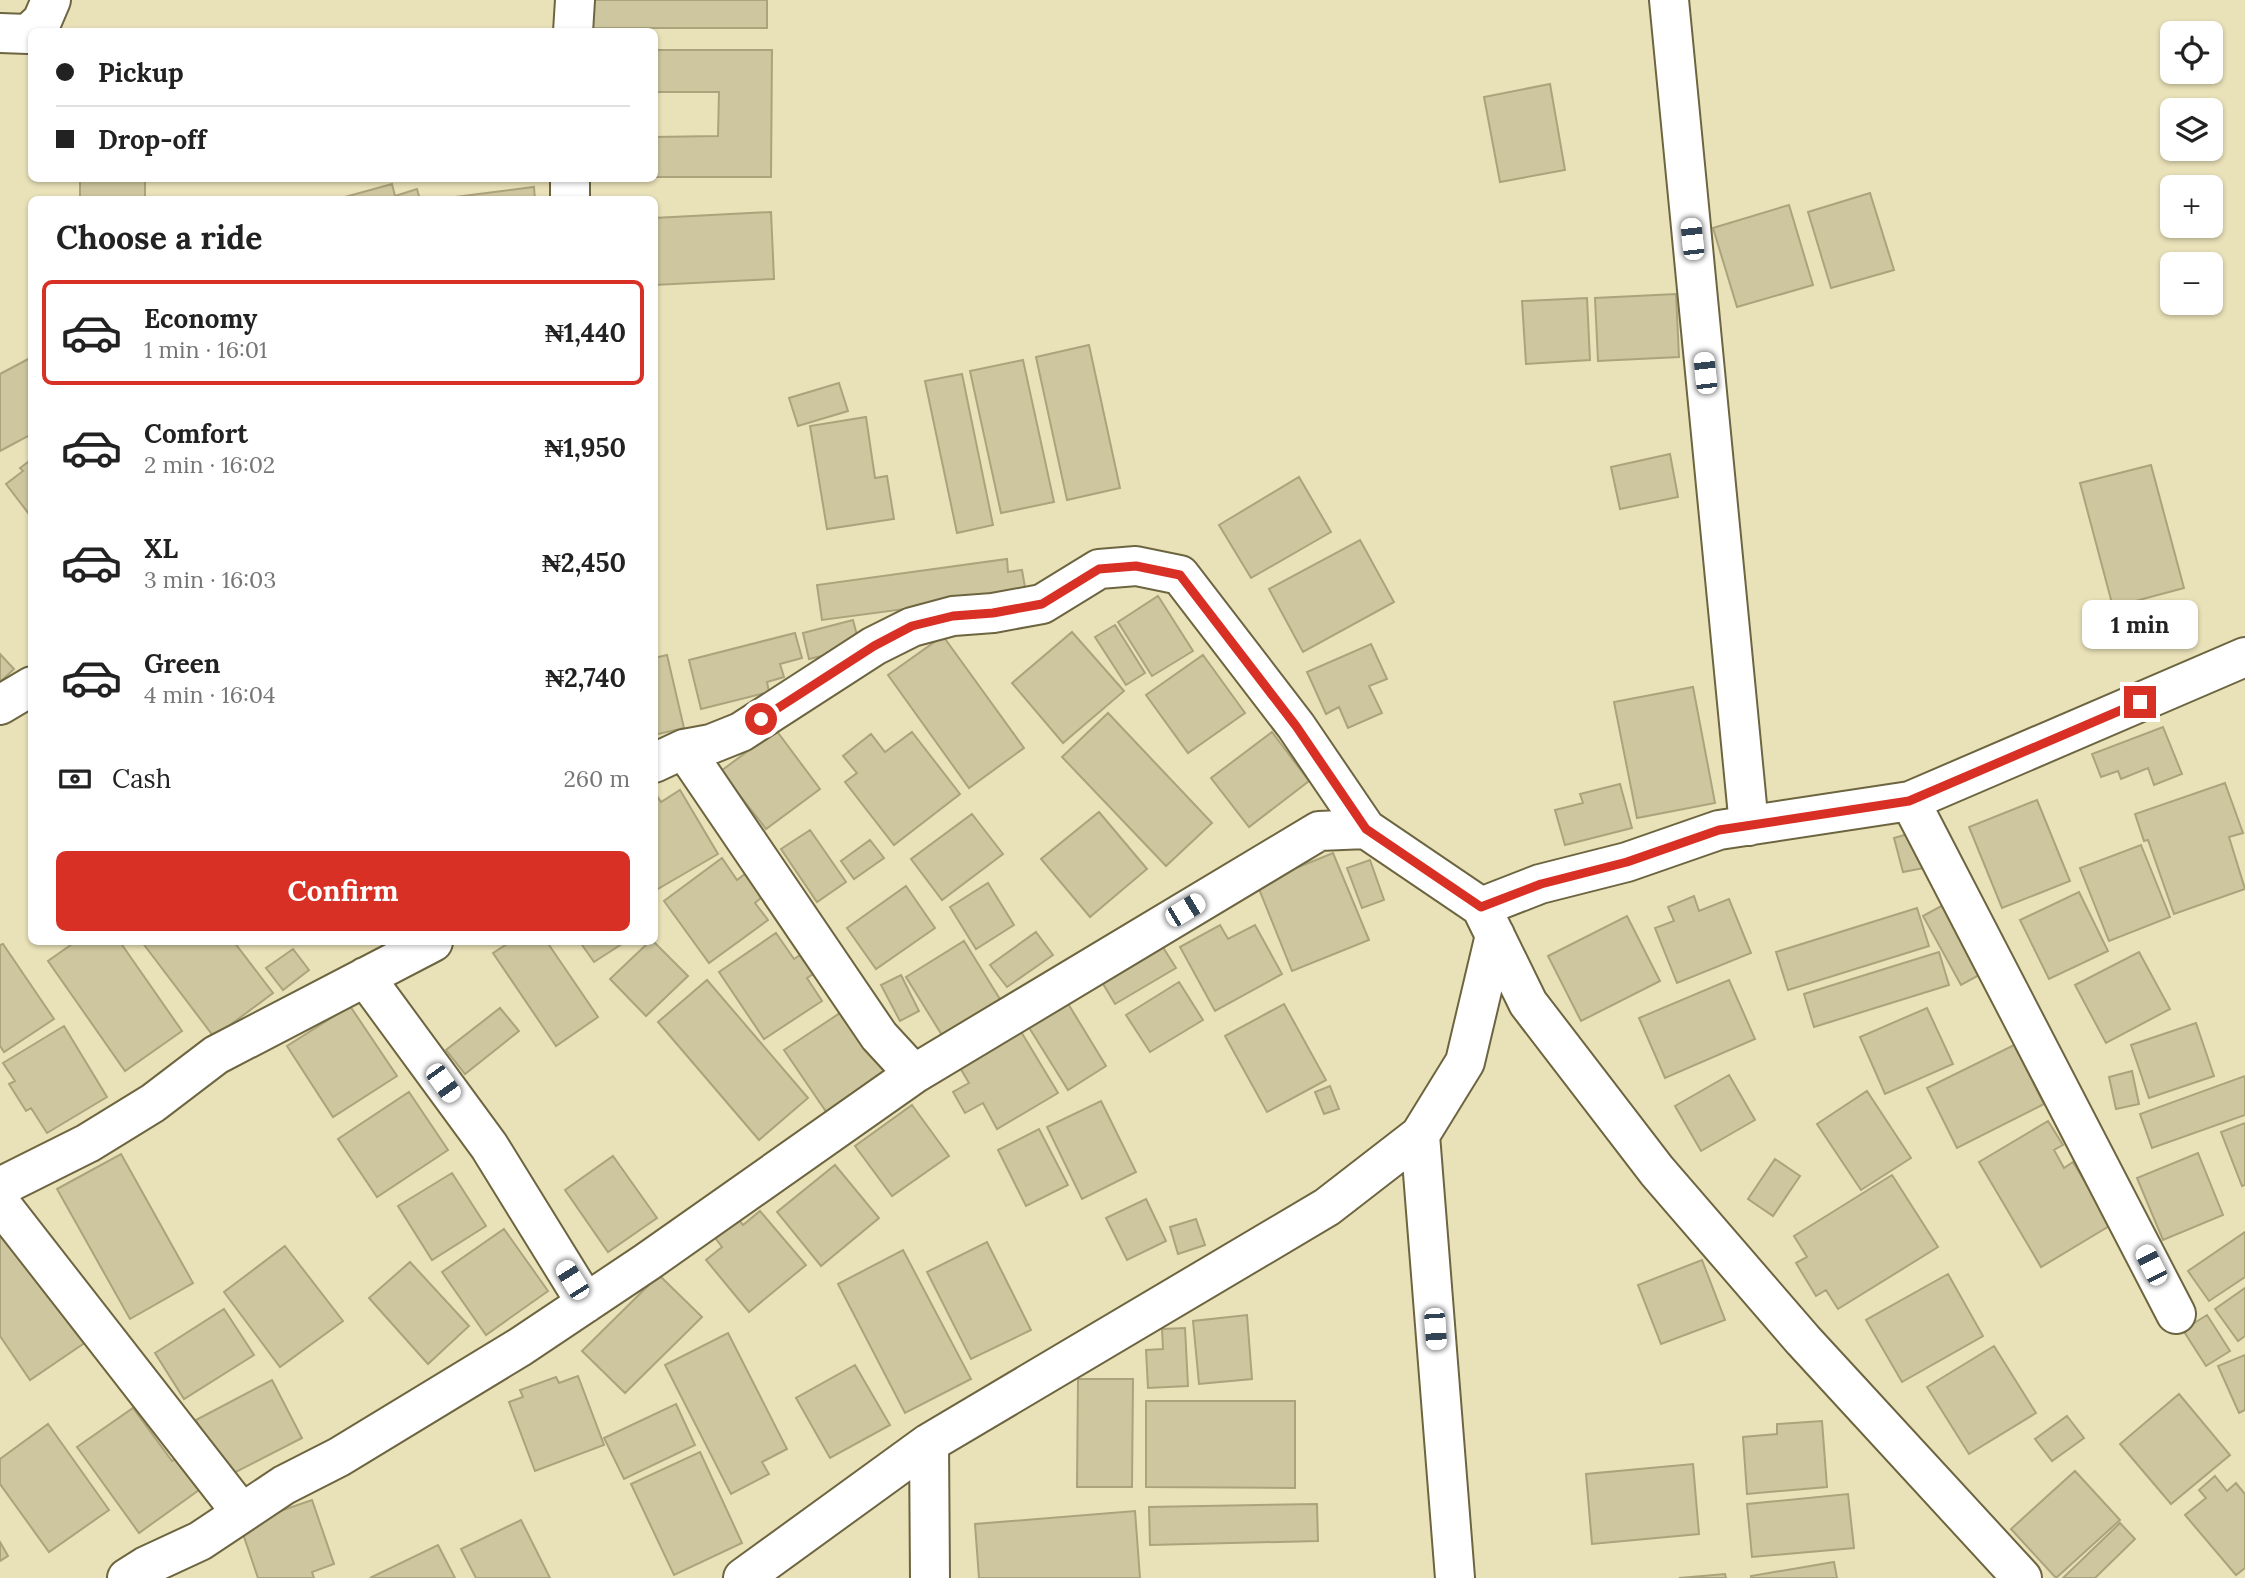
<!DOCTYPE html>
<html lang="en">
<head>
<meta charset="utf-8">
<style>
	:root { --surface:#fff; --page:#f6f6f6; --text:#222; --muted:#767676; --line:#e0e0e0; --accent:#d93025 }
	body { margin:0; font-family:Lora,serif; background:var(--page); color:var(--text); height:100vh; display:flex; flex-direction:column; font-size:26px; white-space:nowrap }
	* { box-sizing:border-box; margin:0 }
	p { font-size:23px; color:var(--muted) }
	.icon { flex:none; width:38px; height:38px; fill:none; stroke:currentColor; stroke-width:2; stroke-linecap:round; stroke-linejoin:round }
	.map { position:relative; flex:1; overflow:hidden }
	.sheet { position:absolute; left:28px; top:196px; width:630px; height:749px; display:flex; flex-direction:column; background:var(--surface); border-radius:10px; box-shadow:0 2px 5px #0004 }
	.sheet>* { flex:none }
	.banner { position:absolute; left:28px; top:28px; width:630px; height:154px; border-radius:10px; box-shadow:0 2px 5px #0004; display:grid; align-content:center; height:154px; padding:0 28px; background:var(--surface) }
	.fabs { position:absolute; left:2160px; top:21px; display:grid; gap:14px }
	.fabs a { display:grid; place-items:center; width:63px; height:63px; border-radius:10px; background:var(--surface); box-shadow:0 2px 5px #0004; font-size:35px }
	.end { position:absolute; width:32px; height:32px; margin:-16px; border:9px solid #d93025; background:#fff; box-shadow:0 0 0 4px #fff }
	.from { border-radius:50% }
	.bubble { position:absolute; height:49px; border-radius:10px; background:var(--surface); box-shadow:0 2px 5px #0004; font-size:23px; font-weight:700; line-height:49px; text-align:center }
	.car { position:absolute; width:21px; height:42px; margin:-21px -10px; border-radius:9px; box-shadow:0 0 5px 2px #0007; background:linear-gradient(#fff 24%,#345 0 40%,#fff 0 76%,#345 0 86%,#fff 0) }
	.banner b { display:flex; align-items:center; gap:24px; height:66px; font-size:26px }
	.banner b+b { border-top:2px solid var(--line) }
	.banner i { width:18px; height:18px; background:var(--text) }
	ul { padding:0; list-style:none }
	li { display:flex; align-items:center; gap:21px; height:105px; margin:0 14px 10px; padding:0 14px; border:4px solid transparent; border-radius:10px }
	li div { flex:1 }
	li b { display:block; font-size:26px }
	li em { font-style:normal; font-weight:700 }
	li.active { border-color:var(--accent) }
	li>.icon { width:63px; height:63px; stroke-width:1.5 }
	h2 { padding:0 28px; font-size:32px; line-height:84px }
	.pay { display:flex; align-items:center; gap:18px; height:77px; padding:0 28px; font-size:26px }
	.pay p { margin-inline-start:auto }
	.primary-button { display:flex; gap:14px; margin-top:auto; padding:14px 28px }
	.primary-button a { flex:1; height:80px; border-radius:10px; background:var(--accent); color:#fff; font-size:28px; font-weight:700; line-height:80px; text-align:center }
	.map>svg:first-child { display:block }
	.building { fill:#cec69e; stroke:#aba37c; stroke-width:2 }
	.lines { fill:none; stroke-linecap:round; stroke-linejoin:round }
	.minor-casing { stroke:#6d6540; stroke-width:42 }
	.minor { stroke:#fff; stroke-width:38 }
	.route { stroke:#d93025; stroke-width:9 }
</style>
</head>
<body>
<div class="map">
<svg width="2245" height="1578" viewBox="0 0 2245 1578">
	<rect width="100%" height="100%" fill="#e9e1b8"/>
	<path class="building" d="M588 0H767V28H589Z
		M654 50H772L771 177H654V137L718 136 719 92H654Z
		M1550 84 1565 170 1500 182 1484 97Z
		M80 178H145V200H80Z
		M392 184 395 196 417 189 420 200H334Z
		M534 187 535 200H456V197Z
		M1870 193 1894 270 1831 288 1808 212Z
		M1789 205 1813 285 1737 307 1713 228Z
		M771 212 774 279 654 285V218Z
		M1676 294 1679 357 1598 361 1595 298Z
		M1587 298 1590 360 1526 364 1522 301Z
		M1089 345 1120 488 1067 500 1036 357Z
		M32 357V434L0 451V374Z
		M1023 360 1054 502 1001 513 970 371Z
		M962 374 993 525 957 533 925 381Z
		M839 383 848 411 798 426 789 398Z
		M866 417 875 478 887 476 894 519 827 529 810 426Z
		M1670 454 1678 497 1620 509 1611 467Z
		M32 459V518L6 484 23 471 20 468Z
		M2151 465 2184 588 2113 607 2080 483Z
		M1299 477 1331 532 1251 578 1219 525Z
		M1360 540 1394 602 1303 652 1269 589Z
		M1007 559 1008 572 1022 570 1026 593 822 620 817 585Z
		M1158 596 1193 651 1152 676 1118 622Z
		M853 620 860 647 809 659 803 633Z
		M1115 625 1145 673 1126 685 1095 637Z
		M1072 632 1124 691 1063 743 1012 683Z
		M795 633 802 658 780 664 784 677 767 682 769 692 701 709 689 660Z
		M943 636 1024 748 969 788 888 675Z
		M1371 644 1387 679 1369 686 1382 713 1348 728 1339 707 1326 714 1307 672Z
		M0 654 14 669 0 682Z
		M667 655 684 728 654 735V658Z
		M1203 655 1245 713 1188 753 1146 695Z
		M1693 687 1715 803 1637 818 1614 702Z
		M1108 713 1212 823 1166 866 1062 757Z
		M2163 727 2182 774 2154 785 2148 768 2121 779 2118 771 2101 777 2092 754Z
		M776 730 820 789 766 829 721 771Z
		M912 732 960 794 894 845 845 782 857 773 843 756 871 734 885 752Z
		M1272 732 1309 781 1249 827 1211 778Z
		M2225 783 2243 833 2229 837 2245 889 2174 914 2148 840 2144 841 2135 814Z
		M1620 784 1632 828 1565 845 1555 810 1583 803 1580 794Z
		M680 790 718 854 656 890 654 791 661 802Z
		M2037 800 2070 881 2002 908 1969 827Z
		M1099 812 1147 869 1090 917 1041 859Z
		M972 814 1003 854 942 900 911 859Z
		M810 830 846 882 817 902 781 849Z
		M1915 832 1924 868 1903 872 1894 838Z
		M870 840 884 858 854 879 841 861Z
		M2141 845 2170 917 2109 941 2080 868Z
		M1333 853 1369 940 1292 971 1257 884Z
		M722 858 737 880 745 874 762 897 755 903 768 920 709 963 664 901Z
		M1370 860 1384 900 1362 908 1347 868Z
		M988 883 1014 925 976 949 950 907Z
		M906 886 935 928 876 969 847 928Z
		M2079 892 2108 951 2049 979 2020 920Z
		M1694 896 1699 911 1729 899 1751 953 1677 983 1655 928 1674 921 1668 907Z
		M1943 905 1981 974 1961 985 1923 916Z
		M1917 908 1929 946 1788 990 1776 952Z
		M1627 916 1660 981 1581 1021 1548 956Z
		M1220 925 1228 939 1255 925 1282 974 1215 1011 1180 947Z
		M1036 932 1053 955 1007 987 990 965Z
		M776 933 794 959 805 952 818 971 807 978 822 1001 764 1039 719 972Z
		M964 941 1003 1004 945 1040 906 977Z
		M1159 941 1176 968 1115 1004 1099 977Z
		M75 942H120L182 1031 125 1071 48 961Z
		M142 942H234L273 993 214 1037Z
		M510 942H547L598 1017 556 1046 493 953Z
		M580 942H625L594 962Z
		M649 942H654L688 976 646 1016 610 979Z
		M3 944 54 1019 4 1052 0 1046V945Z
		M293 949 309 970 283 990 266 968Z
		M1939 952 1949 985 1814 1027 1804 994Z
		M2139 952 2170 1009 2106 1043 2075 985Z
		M901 975 919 1011 900 1021 881 985Z
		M707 980 808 1098 759 1140 658 1022Z
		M1729 980 1755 1039 1665 1078 1639 1018Z
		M1179 982 1203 1020 1150 1052 1126 1015Z
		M1064 997 1106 1066 1068 1090 1025 1021Z
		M1284 1004 1326 1080 1267 1112 1225 1036Z
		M350 1006 397 1076 333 1117 287 1046Z
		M500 1008 519 1031 465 1074 446 1050Z
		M1927 1008 1953 1064 1885 1094 1860 1037Z
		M846 1009 889 1072 827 1113 784 1050Z
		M2196 1023 2214 1076 2149 1098 2131 1045Z
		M1017 1025 1058 1093 997 1129 983 1103 965 1113 953 1092 969 1083 956 1061Z
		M64 1026 107 1097 47 1133 31 1108 26 1111 9 1084 15 1081 3 1063Z
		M2014 1045 2044 1104 1957 1148 1927 1088Z
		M2132 1071 2139 1104 2116 1109 2109 1077Z
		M1729 1075 1755 1120 1701 1151 1675 1106Z
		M2245 1076V1115L2152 1148 2140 1114Z
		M1330 1086 1339 1109 1324 1114 1315 1092Z
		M1867 1091 1911 1158 1861 1190 1817 1124Z
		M409 1092 448 1150 377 1197 338 1139Z
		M1101 1101 1136 1172 1082 1199 1047 1127Z
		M912 1105 949 1156 892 1196 855 1146Z
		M2048 1121 2063 1145 2054 1150 2064 1168 2073 1162 2111 1225 2041 1267 1979 1162Z
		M2245 1123V1185L2242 1186 2221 1132Z
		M1039 1129 1068 1185 1026 1206 998 1150Z
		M2198 1153 2223 1215 2163 1240 2137 1178Z
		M121 1154 193 1283 130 1319 57 1189Z
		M613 1156 657 1218 608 1252 565 1190Z
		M1775 1159 1800 1176 1773 1216 1748 1199Z
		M835 1165 879 1218 821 1266 777 1212Z
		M452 1173 486 1226 432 1260 398 1206Z
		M1892 1175 1938 1247 1838 1309 1826 1290 1816 1296 1796 1263 1807 1257 1794 1236Z
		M1146 1199 1166 1241 1127 1260 1106 1218Z
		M760 1211 806 1265 749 1312 706 1260 722 1247 713 1235 736 1216 743 1225Z
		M1196 1219 1205 1245 1178 1254 1170 1227Z
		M504 1229 548 1291 486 1335 442 1272Z
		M2245 1232V1277L2209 1301 2188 1271Z
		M10 1233 86 1342 30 1380 0 1336V1239Z
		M987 1242 1031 1330 971 1359 927 1272Z
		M285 1246 343 1321 280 1367 224 1292Z
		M903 1250 971 1379 905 1413 838 1284Z
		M1702 1260 1725 1320 1661 1344 1638 1285Z
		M410 1262 469 1326 428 1364 369 1298Z
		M1948 1274 1983 1336 1902 1382 1866 1320Z
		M659 1275 702 1317 625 1393 582 1351Z
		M2245 1288V1336L2238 1341 2215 1309Z
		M224 1309 254 1355 184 1399 155 1353Z
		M1247 1315 1252 1379 1199 1384 1193 1321Z
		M2207 1315 2230 1351 2206 1366 2183 1330Z
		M1185 1328 1188 1386 1148 1388 1146 1350 1163 1349 1162 1329Z
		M728 1333 787 1449 762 1462 769 1474 731 1494 665 1365Z
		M1994 1346 2036 1413 1969 1454 1927 1387Z
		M2245 1355V1410L2239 1413 2218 1366Z
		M855 1365 890 1425 830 1458 796 1398Z
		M578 1376 604 1445 535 1471 509 1402 523 1397 520 1390 556 1377 559 1383Z
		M1078 1379H1133L1132 1487H1077Z
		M272 1380 302 1438 226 1477 196 1420Z
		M2179 1394 2230 1455 2171 1504 2120 1444Z
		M1146 1401H1295V1488L1146 1487Z
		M676 1404 695 1445 624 1479 604 1438Z
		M133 1408 172 1461 183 1454 206 1485 139 1533 77 1447Z
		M2067 1416 2084 1438 2052 1461 2035 1439Z
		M1822 1421 1827 1487 1747 1494 1743 1437 1777 1434V1424Z
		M48 1424 109 1510 49 1552 0 1484V1459Z
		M700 1452 742 1543 674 1575 631 1484Z
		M1693 1464 1699 1534 1592 1544 1586 1474Z
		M2075 1471 2120 1520 2056 1578 2011 1529Z
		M2215 1476 2227 1491 2236 1483 2245 1494V1568L2236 1575 2185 1515 2206 1498 2199 1490Z
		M1848 1494 1854 1548 1752 1557 1747 1504Z
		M312 1500 334 1564 312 1572 314 1578H258L240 1525Z
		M1317 1504 1318 1541 1150 1545 1149 1507Z
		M1135 1511 1140 1578H979L975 1524Z
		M521 1520 550 1578H476L461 1549Z
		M2120 1523 2135 1539 2095 1578H2063Z
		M0 1542 8 1556 0 1561Z
		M438 1545 455 1578H370Z
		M1834 1562 1837 1578H1751V1576Z
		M1725 1574 1726 1578H1679Z"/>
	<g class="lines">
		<g class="minor-casing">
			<path id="minor" d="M1669 0 1749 826
				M573 32 575 0
				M0 33 28 34 42 21 51 0
				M570 200V178
				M0 705 32 686
				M684 749 879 1036 914 1074
				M654 763 684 749 711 744 741 732 874 646 912 627 953 616 993 613 1042 604 1099 569 1136 566 1180 575 1296 726 1366 829 1481 907 1528 1003 1657 1171 1803 1340 2022 1578
				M1910 801 2176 1314
				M1481 907 1540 884 1627 862 1719 830 1910 801 2245 657
				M365 977 489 1146 586 1303
				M1420 1135 1455 1578
				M0 1187 88 1143 153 1103 216 1055 433 942
				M0 1203 241 1512
				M929 1443 930 1578
				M127 1578 146 1566 200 1541 284 1485 339 1457 520 1347 647 1262 914 1074 1319 831 1366 829
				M743 1578 929 1443 1327 1207 1420 1135 1465 1062 1495 935"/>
		</g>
		<use href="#minor" class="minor"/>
	</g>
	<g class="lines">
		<path class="route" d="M761 719 874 646 912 626 953 616 993 613 1042 604 1099 569 1136 566 1180 575 1296 726 1366 829 1481 907 1541 884 1627 862 1719 830 1909 801 2140 702"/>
	</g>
</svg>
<div class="fabs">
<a><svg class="icon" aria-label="locate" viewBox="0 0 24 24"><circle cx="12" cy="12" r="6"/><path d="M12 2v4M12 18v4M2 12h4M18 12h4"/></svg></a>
<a><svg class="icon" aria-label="layers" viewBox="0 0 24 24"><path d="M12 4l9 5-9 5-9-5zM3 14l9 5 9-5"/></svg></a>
<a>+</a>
<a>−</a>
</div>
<i class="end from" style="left:761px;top:719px"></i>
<i class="end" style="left:2140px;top:702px"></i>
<div class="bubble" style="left:2082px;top:600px;width:116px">1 min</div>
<i class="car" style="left:1692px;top:239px;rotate:354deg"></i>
<i class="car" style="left:1705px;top:373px;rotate:354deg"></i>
<i class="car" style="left:1185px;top:910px;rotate:59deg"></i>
<i class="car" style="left:443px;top:1083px;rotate:144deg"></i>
<i class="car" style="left:2151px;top:1265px;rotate:333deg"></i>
<i class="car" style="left:572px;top:1280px;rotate:328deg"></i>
<i class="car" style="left:1435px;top:1329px;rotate:176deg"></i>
<div class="banner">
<b><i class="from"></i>Pickup</b>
<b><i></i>Drop-off</b>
</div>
<section class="sheet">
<h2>Choose a ride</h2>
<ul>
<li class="active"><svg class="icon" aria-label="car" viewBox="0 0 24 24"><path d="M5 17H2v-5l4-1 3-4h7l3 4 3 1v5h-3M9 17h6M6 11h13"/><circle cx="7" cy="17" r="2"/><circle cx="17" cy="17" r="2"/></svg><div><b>Economy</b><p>1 min · 16:01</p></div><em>₦1,440</em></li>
<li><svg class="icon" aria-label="car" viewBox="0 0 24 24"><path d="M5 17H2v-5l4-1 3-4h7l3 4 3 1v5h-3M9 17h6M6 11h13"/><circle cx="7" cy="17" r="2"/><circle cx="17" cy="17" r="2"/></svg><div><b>Comfort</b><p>2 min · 16:02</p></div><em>₦1,950</em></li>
<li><svg class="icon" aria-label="car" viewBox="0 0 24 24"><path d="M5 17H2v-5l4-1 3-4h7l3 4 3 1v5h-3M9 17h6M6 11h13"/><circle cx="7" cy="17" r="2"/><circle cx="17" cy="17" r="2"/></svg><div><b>XL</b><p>3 min · 16:03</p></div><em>₦2,450</em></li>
<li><svg class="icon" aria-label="car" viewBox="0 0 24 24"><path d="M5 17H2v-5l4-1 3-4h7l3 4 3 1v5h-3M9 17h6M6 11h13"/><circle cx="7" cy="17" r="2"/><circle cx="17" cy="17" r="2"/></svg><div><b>Green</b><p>4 min · 16:04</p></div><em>₦2,740</em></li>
</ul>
<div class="pay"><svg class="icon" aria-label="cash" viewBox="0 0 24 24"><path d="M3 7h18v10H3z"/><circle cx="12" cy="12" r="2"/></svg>Cash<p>260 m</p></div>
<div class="primary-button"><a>Confirm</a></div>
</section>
</div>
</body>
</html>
